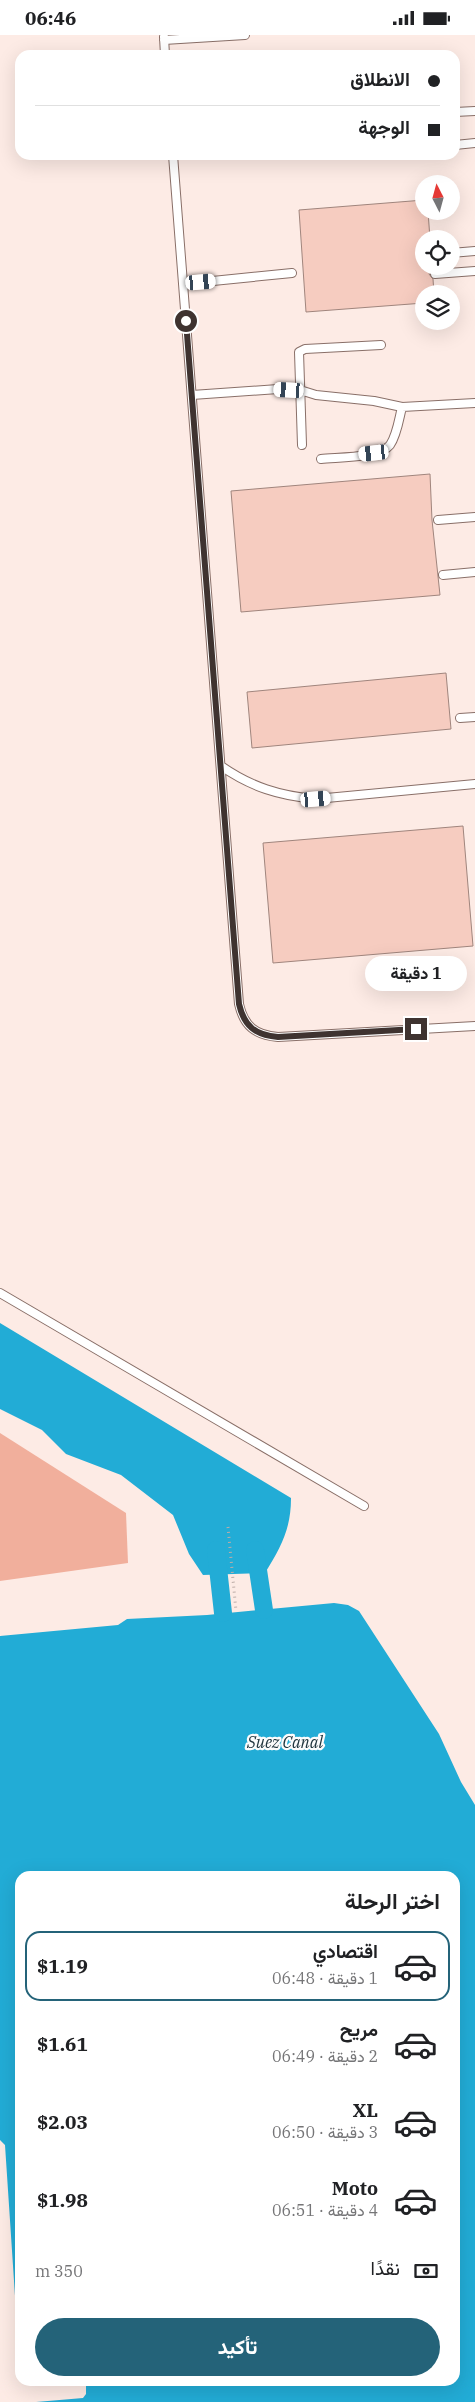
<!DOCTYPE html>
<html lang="ar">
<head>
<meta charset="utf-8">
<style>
	:root { --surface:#fff; --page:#f6f6f6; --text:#202124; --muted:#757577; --line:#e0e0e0; --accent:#246379 }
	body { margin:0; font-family:"IBM Plex Serif",Vazirmatn,serif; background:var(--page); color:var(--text); direction:rtl; height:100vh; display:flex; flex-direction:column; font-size:19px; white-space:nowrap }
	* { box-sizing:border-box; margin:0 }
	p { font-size:16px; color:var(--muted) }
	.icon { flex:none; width:28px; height:28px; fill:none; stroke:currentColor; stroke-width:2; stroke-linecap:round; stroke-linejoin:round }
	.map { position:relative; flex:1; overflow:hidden; direction:ltr }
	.sheet { position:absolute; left:15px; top:1836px; width:445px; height:515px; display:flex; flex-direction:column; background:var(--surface); border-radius:15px; box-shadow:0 5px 20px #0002; direction:rtl }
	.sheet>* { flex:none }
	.banner { position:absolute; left:15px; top:15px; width:445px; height:110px; border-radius:15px; box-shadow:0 5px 20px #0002; direction:rtl; display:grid; align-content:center; height:110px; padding:0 20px; background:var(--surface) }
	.needle { width:32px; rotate:354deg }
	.tools { position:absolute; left:415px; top:140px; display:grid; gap:10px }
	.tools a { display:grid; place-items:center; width:45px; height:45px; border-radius:50%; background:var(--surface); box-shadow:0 5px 20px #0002; font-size:25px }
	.end { position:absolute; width:22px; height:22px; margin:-11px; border:6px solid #3f3330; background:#fff; box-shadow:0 0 0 2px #fff }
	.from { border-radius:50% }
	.bubble { position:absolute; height:35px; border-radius:18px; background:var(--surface); box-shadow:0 5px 20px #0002; font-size:16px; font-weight:800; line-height:35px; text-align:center; direction:rtl }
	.car { position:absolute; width:15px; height:30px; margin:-15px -8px; border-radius:6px; box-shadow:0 0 4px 1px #0007; background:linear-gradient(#fff 24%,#345 0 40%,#fff 0 76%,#345 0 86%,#fff 0) }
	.banner b { display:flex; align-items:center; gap:18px; height:48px; font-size:19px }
	.banner b+b { border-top:1px solid var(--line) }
	.banner i { width:12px; height:12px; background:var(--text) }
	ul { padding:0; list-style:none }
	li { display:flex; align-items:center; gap:15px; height:70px; margin:0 10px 8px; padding:0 10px; border:2px solid transparent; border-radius:15px }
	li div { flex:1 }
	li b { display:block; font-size:19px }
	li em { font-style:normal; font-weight:800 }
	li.current { border-color:var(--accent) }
	li>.icon { width:45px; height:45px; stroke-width:1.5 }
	h2 { padding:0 20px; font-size:22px; line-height:60px }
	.pay { display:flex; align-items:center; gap:12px; height:55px; padding:0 20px; font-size:19px }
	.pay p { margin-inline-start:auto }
	.button { display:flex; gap:10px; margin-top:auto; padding:10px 20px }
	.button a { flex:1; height:58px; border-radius:30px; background:var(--accent); color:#fff; font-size:20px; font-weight:800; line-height:58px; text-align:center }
	.status { display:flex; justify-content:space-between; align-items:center; height:35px; padding:0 25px; background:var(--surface); direction:ltr }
	.status svg { height:14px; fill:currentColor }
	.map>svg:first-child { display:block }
	.green { fill:#f1af9c }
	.water { fill:#22acd6 }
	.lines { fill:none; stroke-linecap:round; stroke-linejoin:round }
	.canal { stroke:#22acd6; stroke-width:18 }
	.building { fill:#f6ccc0; stroke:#a0857d }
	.lane-casing { stroke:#896f68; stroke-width:10 }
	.path { stroke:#bdada8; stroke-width:3; stroke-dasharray:1 4; stroke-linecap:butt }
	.lane { stroke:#fff; stroke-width:8 }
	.route { stroke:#3f3330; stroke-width:6 }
	.labels { text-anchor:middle; stroke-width:4.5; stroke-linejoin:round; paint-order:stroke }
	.water-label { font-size:16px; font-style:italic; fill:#20353e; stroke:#fcfcfc }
</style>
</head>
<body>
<div class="status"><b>06:46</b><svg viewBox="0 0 49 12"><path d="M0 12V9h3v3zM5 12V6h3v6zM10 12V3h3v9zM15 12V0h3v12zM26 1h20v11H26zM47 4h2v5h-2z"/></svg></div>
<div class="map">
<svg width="475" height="2367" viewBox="0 0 475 2367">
	<rect width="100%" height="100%" fill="#fdebe5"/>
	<path class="green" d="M0 1398 126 1478 128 1528 0 1546Z"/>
	<path class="water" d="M0 1288 291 1463C291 1494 281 1512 265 1538L203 1540 189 1519 173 1480 121 1440 66 1419 42 1395 0 1374Z
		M334 1568 348 1570 359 1576 439 1699 461 1747 475 1770V2367H36L83 2363 86 2359V2346H455V1841H20V2299L17 2291 5 2110 0 2105V1601L118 1590 127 1584 207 1580Z"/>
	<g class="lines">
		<path class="canal" d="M216 1515 223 1578
			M255 1515 264 1575"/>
	</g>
	<path class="building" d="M424 165V176H428L430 204H424V231H432L429 239 433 244 434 259H424V268L306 277 299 175Z
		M430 439 432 485 440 560 241 577 231 456Z
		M446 638 451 694 252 713 247 657Z
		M463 791 473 911 273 928 263 808Z"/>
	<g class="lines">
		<g class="lane-casing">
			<path id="lane" d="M164 2 165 20
				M164 5 245 0
				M455 77 475 76
				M455 110 475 108
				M173 120 239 969C244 991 255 1000 278 1002L475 991
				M451 218 475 216
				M435 239 475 236
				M183 249 292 238
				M192 360 278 354 300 355 316 360 374 366 402 372 475 368
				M302 410 299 317 305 314 381 310
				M321 424C338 422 380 423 390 410 397 400 399 384 402 372
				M438 485 475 482
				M443 540 475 537
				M460 683 475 682
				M221 731C251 752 280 761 316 764L475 749
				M0 1258 364 1471"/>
		</g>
		<path class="path" d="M228 1492 236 1576"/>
		<use href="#lane" class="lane"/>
	</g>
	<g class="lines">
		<path class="route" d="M186 286 239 969C244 991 255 1000 278 1002L416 994"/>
	</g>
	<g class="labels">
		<g class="water-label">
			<text x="285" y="1713">Suez Canal</text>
		</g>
	</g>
</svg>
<div class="tools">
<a><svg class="needle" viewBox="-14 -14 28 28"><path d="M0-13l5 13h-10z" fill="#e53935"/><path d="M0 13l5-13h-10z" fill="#757577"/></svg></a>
<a><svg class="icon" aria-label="locate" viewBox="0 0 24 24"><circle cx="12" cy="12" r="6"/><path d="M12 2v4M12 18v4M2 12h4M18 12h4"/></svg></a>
<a><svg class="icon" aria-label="layers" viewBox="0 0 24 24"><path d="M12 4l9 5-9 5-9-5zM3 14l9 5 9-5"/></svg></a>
</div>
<i class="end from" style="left:186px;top:286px"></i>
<i class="end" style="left:416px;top:994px"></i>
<div class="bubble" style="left:365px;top:921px;width:102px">1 دقيقة</div>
<i class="car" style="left:201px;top:247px;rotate:85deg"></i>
<i class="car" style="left:289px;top:355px;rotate:273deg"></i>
<i class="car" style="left:374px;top:418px;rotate:264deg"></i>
<i class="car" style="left:316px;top:764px;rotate:85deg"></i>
<div class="banner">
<b><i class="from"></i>الانطلاق</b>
<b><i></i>الوجهة</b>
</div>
<section class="sheet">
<h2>اختر الرحلة</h2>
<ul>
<li class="current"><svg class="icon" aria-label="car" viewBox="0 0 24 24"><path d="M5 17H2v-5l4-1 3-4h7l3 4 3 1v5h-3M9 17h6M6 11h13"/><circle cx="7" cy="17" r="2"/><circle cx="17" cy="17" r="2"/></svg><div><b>اقتصادي</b><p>1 دقيقة · 06:48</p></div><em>$1.19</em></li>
<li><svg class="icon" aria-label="car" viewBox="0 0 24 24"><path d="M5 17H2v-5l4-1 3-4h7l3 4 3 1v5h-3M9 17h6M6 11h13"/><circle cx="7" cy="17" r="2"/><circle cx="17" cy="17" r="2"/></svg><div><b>مريح</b><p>2 دقيقة · 06:49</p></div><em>$1.61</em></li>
<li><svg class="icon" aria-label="car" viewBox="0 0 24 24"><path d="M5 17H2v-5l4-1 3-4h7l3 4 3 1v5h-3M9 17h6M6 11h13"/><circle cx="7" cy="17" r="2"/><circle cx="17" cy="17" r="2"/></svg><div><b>XL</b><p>3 دقيقة · 06:50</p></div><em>$2.03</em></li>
<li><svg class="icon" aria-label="car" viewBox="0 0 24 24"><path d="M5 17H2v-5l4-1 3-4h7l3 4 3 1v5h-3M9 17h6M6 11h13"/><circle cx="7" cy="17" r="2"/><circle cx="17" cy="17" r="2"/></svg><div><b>Moto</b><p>4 دقيقة · 06:51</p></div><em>$1.98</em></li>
</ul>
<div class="pay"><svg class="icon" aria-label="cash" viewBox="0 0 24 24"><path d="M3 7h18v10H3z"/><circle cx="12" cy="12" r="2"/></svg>نقدًا<p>350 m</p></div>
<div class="button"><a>تأكيد</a></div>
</section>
</div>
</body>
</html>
